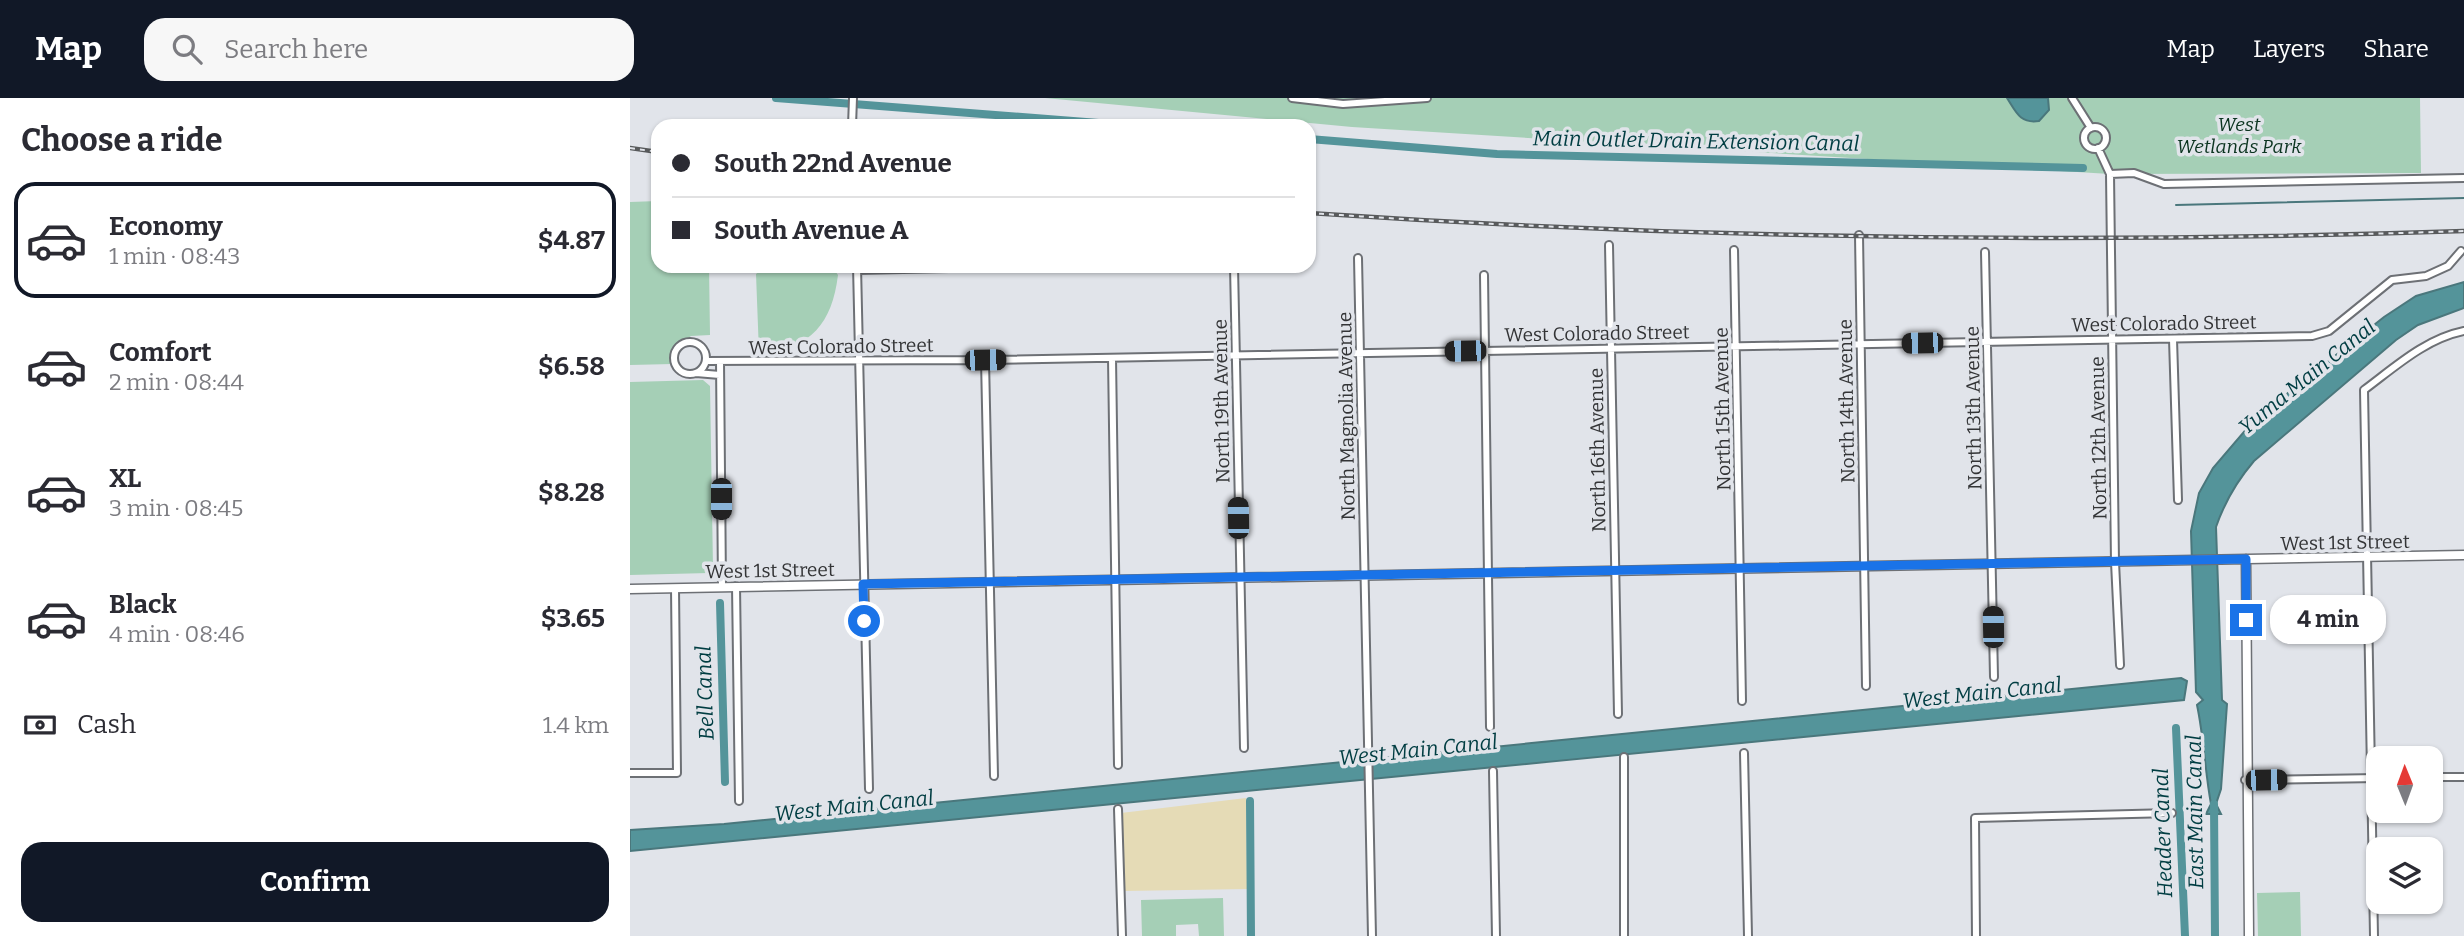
<!DOCTYPE html>
<html lang="en">
<head>
<meta charset="utf-8">
<style>
	:root { --surface:#fff; --page:#f7f7f7; --text:#2b2b33; --muted:#7c7c81; --line:#e1e1e2; --accent:#111827 }
	body { margin:0; font-family:Bitter,serif; background:var(--page); color:var(--text); height:100vh; display:flex; flex-direction:column; font-size:26px; white-space:nowrap }
	* { box-sizing:border-box; margin:0 }
	p { font-size:23px; color:var(--muted) }
	.icon { flex:none; width:38px; height:38px; fill:none; stroke:currentColor; stroke-width:2; stroke-linecap:round; stroke-linejoin:round }
	.map { position:relative; flex:1; overflow:hidden }
	.panel { display:flex; flex-direction:column; background:var(--surface); width:630px }
	.panel>* { flex:none }
	.hud { position:absolute; left:21px; top:21px; width:665px; height:154px; border-radius:21px; box-shadow:0 2px 5px #0004; display:grid; align-content:center; height:154px; padding:0 21px; background:var(--surface) }
	.needle { width:46px; rotate:359deg }
	.controls { position:absolute; left:1736px; top:648px; display:grid; gap:14px }
	.controls a { display:grid; place-items:center; width:77px; height:77px; border-radius:14px; background:var(--surface); box-shadow:0 2px 5px #0004; font-size:35px }
	.end { position:absolute; width:32px; height:32px; margin:-16px; border:9px solid #1a73e8; background:#fff; box-shadow:0 0 0 4px #fff }
	.from { border-radius:50% }
	.bubble { position:absolute; height:49px; border-radius:21px; background:var(--surface); box-shadow:0 2px 5px #0004; font-size:23px; font-weight:700; line-height:49px; text-align:center }
	.car { position:absolute; width:21px; height:42px; margin:-21px -10px; border-radius:9px; box-shadow:0 0 5px 2px #0007; background:linear-gradient(#222 24%,#8ab4d8 0 40%,#222 0 76%,#8ab4d8 0 86%,#222 0) }
	.hud b { display:flex; align-items:center; gap:24px; height:66px; font-size:26px }
	.hud b+b { border-top:2px solid var(--line) }
	.hud i { width:18px; height:18px; background:var(--text) }
	ul { padding:0; list-style:none }
	li { display:flex; align-items:center; gap:21px; height:116px; margin:0 14px 10px; padding:0 7px; border:4px solid transparent; border-radius:21px }
	li div { flex:1 }
	li b { display:block; font-size:26px }
	li em { font-style:normal; font-weight:700 }
	li.current { border-color:var(--accent) }
	li>.icon { width:63px; height:63px; stroke-width:1.5 }
	h2 { padding:0 21px; font-size:32px; line-height:84px }
	.pay { display:flex; align-items:center; gap:18px; height:77px; padding:0 21px; font-size:26px }
	.pay p { margin-inline-start:auto }
	.button { display:flex; gap:14px; margin-top:auto; padding:14px 21px }
	.button a { flex:1; height:80px; border-radius:21px; background:var(--accent); color:#fff; font-size:28px; font-weight:700; line-height:80px; text-align:center }
	header { display:flex; align-items:center; gap:42px; box-sizing:border-box; height:98px; padding:0 35px; background:var(--accent); color:#fff }
	header strong { font-size:33px }
	nav { display:flex; gap:38px; margin-inline-start:auto; font-size:24px }
	.search { width:490px; height:63px; background:var(--page); display:flex; align-items:center; gap:18px; box-sizing:border-box; padding:0 24px; border-radius:21px; color:var(--muted); font-size:26px }
	main { display:flex; flex:1; min-height:0 }
	.map>svg:first-child { display:block }
	.green { fill:#a5cfb6 }
	.sand { fill:#e5dbb6 }
	.water { fill:#54949a; stroke:#4a777c; stroke-width:2 }
	.lines { fill:none; stroke-linecap:round; stroke-linejoin:round }
	.stream { stroke:#4a777c; stroke-width:2 }
	.canal { stroke:#54949a; stroke-width:8 }
	.minor-casing { stroke:#6d7075; stroke-width:10 }
	.secondary-casing { stroke:#6d7075; stroke-width:11 }
	.minor { stroke:#fff; stroke-width:6 }
	.secondary { stroke:#fff; stroke-width:8 }
	.rail-casing { stroke:#585a5c; stroke-width:4.5 }
	.rail { stroke:#e1e4ea; stroke-width:2; stroke-dasharray:5; stroke-linecap:butt }
	.route { stroke:#1a73e8; stroke-width:9 }
	.labels { text-anchor:middle; stroke-width:7; stroke-linejoin:round; paint-order:stroke }
	.park-label { font-size:19px; font-style:italic; fill:#0b3420; stroke:#e1e4ea }
	.street-label { font-size:19px; fill:#333436; stroke:#e1e4ea }
	.water-label { font-size:21px; font-style:italic; fill:#003d42; stroke:#e1e4ea }
</style>
</head>
<body>
<header>
<strong>Map</strong>
<div class="search"><svg class="icon" aria-label="search" viewBox="0 0 24 24"><circle cx="10" cy="10" r="6"/><path d="M15 15l6 6"/></svg>Search here</div>
<nav><a>Map</a><a>Layers</a><a>Share</a></nav>
</header>
<main>
<section class="panel">
<h2>Choose a ride</h2>
<ul>
<li class="current"><svg class="icon" aria-label="car" viewBox="0 0 24 24"><path d="M5 17H2v-5l4-1 3-4h7l3 4 3 1v5h-3M9 17h6M6 11h13"/><circle cx="7" cy="17" r="2"/><circle cx="17" cy="17" r="2"/></svg><div><b>Economy</b><p>1 min · 08:43</p></div><em>$4.87</em></li>
<li><svg class="icon" aria-label="car" viewBox="0 0 24 24"><path d="M5 17H2v-5l4-1 3-4h7l3 4 3 1v5h-3M9 17h6M6 11h13"/><circle cx="7" cy="17" r="2"/><circle cx="17" cy="17" r="2"/></svg><div><b>Comfort</b><p>2 min · 08:44</p></div><em>$6.58</em></li>
<li><svg class="icon" aria-label="car" viewBox="0 0 24 24"><path d="M5 17H2v-5l4-1 3-4h7l3 4 3 1v5h-3M9 17h6M6 11h13"/><circle cx="7" cy="17" r="2"/><circle cx="17" cy="17" r="2"/></svg><div><b>XL</b><p>3 min · 08:45</p></div><em>$8.28</em></li>
<li><svg class="icon" aria-label="car" viewBox="0 0 24 24"><path d="M5 17H2v-5l4-1 3-4h7l3 4 3 1v5h-3M9 17h6M6 11h13"/><circle cx="7" cy="17" r="2"/><circle cx="17" cy="17" r="2"/></svg><div><b>Black</b><p>4 min · 08:46</p></div><em>$3.65</em></li>
</ul>
<div class="pay"><svg class="icon" aria-label="cash" viewBox="0 0 24 24"><path d="M3 7h18v10H3z"/><circle cx="12" cy="12" r="2"/></svg>Cash<p>1.4 km</p></div>
<div class="button"><a>Confirm</a></div>
</section>
<div class="map">
<svg width="1834" height="838" viewBox="0 0 1834 838">
	<rect width="100%" height="100%" fill="#e1e4ea"/>
	<path class="green" d="M415 0H1790L1791 75 1480 76 722 29Z
		M28 103V168H79L80 237 61 238 43 251 42 266 0 267V104Z
		M203 170 208 177C202 226 180 252 129 255L126 176 130 173Z
		M73 282 80 288 83 470 79 475 0 477V284Z
		M1670 794 1671 838H1628L1627 795Z
		M593 800 594 838H569L568 826 546 827V838H512L511 802Z"/>
	<path class="sand" d="M616 700 617 791 494 793 491 715Z"/>
	<path class="water" d="M1377 0H1418L1419 12 1409 23C1390 26 1386 14 1377 0Z
		M1834 184V210L1788 227 1766 242 1624 363C1606 384 1595 403 1586 429L1592 602 1597 606 1591 691 1586 706 1591 716H1576L1581 706C1575 674 1574 640 1567 607L1573 602 1566 594 1561 433 1569 395 1583 370 1625 321 1754 219 1786 198Z
		M1551 580 1557 583 1554 602 0 753V732L94 726Z"/>
	<g class="lines">
		<path class="stream" d="M1546 107 1834 100"/>
		<path class="canal" d="M146 0 507 28
			M679 41 867 56 1453 70
			M90 505 95 684
			M1546 630 1555 838
			M620 703 621 838
			M1584 706 1585 838"/>
		<g class="minor-casing">
			<path id="minor" d="M662 0 713 6 797 0
				M1442 0 1461 30
				M222 28 223 0
				M1454 40a11 11 0 1 1 22 0a11 11 0 1 1-22 0Z
				M1468 50 1480 76 1485 464 1490 567
				M1480 76 1504 75 1534 86 1834 80
				M1229 137 1236 588
				M979 147 988 616
				M1104 152 1112 603
				M1355 154 1364 579
				M728 160 742 838
				M227 168 239 691
				M604 168 614 650
				M227 172 407 168
				M854 177 860 629
				M1543 241 1548 402
				M44 260a16 16 0 1 1 32 0a16 16 0 1 1-32 0Z
				M482 260 488 667
				M355 262 364 678
				M76 263 355 262 1682 238 1699 233 1762 182 1796 178 1818 168 1831 153
				M90 263 92 488
				M66 275 90 277
				M106 488 109 703
				M1114 655 1118 838
				M863 673 866 838
				M0 675H47L45 490
				M1801 679H1834
				M1615 682 1748 680
				M488 711 492 838
				M994 838V659
				M1346 838 1345 720 1542 715
				M1744 838 1734 292C1765 269 1795 241 1834 233"/>
		</g>
		<g class="secondary-casing">
			<path id="secondary" d="M1616 461 1619 838
				M0 491 1834 457"/>
		</g>
		<use href="#minor" class="minor"/>
		<use href="#secondary" class="secondary"/>
		<g class="rail-casing">
			<path id="rail" d="M0 50 28 54
				M679 115C1063 141 1450 146 1834 133"/>
		</g>
		<use href="#rail" class="rail"/>
	</g>
	<g class="lines">
		<path class="route" d="M234 523 233 486 1616 461V522"/>
	</g>
	<g class="labels">
		<g class="park-label">
			<text x="1609" y="33">West<tspan x="1609" dy="22">Wetlands Park</tspan></text>
		</g>
		<g class="street-label">
			<text transform="translate(1534 225) rotate(-1)" y="7">West Colorado Street</text>
			<text transform="translate(967 235) rotate(-1)" y="7">West Colorado Street</text>
			<text transform="translate(211 248) rotate(-1)" y="7">West Colorado Street</text>
			<text transform="translate(591 303) rotate(-91)" y="7">North 19th Avenue</text>
			<text transform="translate(1216 303) rotate(-91)" y="7">North 14th Avenue</text>
			<text transform="translate(1343 310) rotate(-91)" y="7">North 13th Avenue</text>
			<text transform="translate(1092 311) rotate(-91)" y="7">North 15th Avenue</text>
			<text transform="translate(716 318) rotate(-91)" y="7">North Magnolia Avenue</text>
			<text transform="translate(1468 340) rotate(-91)" y="7">North 12th Avenue</text>
			<text transform="translate(967 352) rotate(-91)" y="7">North 16th Avenue</text>
			<text transform="translate(1715 444) rotate(-1)" y="7">West 1st Street</text>
			<text transform="translate(140 472) rotate(-1)" y="7">West 1st Street</text>
		</g>
		<g class="water-label">
			<text transform="translate(1066 43) rotate(1)" y="7">Main Outlet Drain Extension Canal</text>
			<text transform="translate(1677 279) rotate(-39)" y="7">Yuma Main Canal</text>
			<text transform="translate(75 595) rotate(-92)" y="7">Bell Canal</text>
			<text transform="translate(1352 595) rotate(-6)" y="7">West Main Canal</text>
			<text transform="translate(788 652) rotate(-6)" y="7">West Main Canal</text>
			<text transform="translate(224 708) rotate(-6)" y="7">West Main Canal</text>
			<text transform="translate(1565 714) rotate(-91)" y="7">East Main Canal</text>
			<text transform="translate(1533 735) rotate(-92)" y="7">Header Canal</text>
		</g>
	</g>
</svg>
<div class="controls">
<a><svg class="needle" viewBox="-14 -14 28 28"><path d="M0-13l5 13h-10z" fill="#e53935"/><path d="M0 13l5-13h-10z" fill="#7c7c81"/></svg></a>
<a><svg class="icon" aria-label="layers" viewBox="0 0 24 24"><path d="M12 4l9 5-9 5-9-5zM3 14l9 5 9-5"/></svg></a>
</div>
<i class="end from" style="left:234px;top:523px"></i>
<i class="end" style="left:1616px;top:522px"></i>
<div class="bubble" style="left:1640px;top:497px;width:116px">4 min</div>
<i class="car" style="left:1292px;top:245px;rotate:269deg"></i>
<i class="car" style="left:835px;top:253px;rotate:269deg"></i>
<i class="car" style="left:355px;top:262px;rotate:89deg"></i>
<i class="car" style="left:91px;top:401px;rotate:180deg"></i>
<i class="car" style="left:608px;top:420px;rotate:359deg"></i>
<i class="car" style="left:1363px;top:529px;rotate:359deg"></i>
<i class="car" style="left:1636px;top:682px;rotate:89deg"></i>
<div class="hud">
<b><i class="from"></i>South 22nd Avenue</b>
<b><i></i>South Avenue A</b>
</div>
</div>
</main>
</body>
</html>
